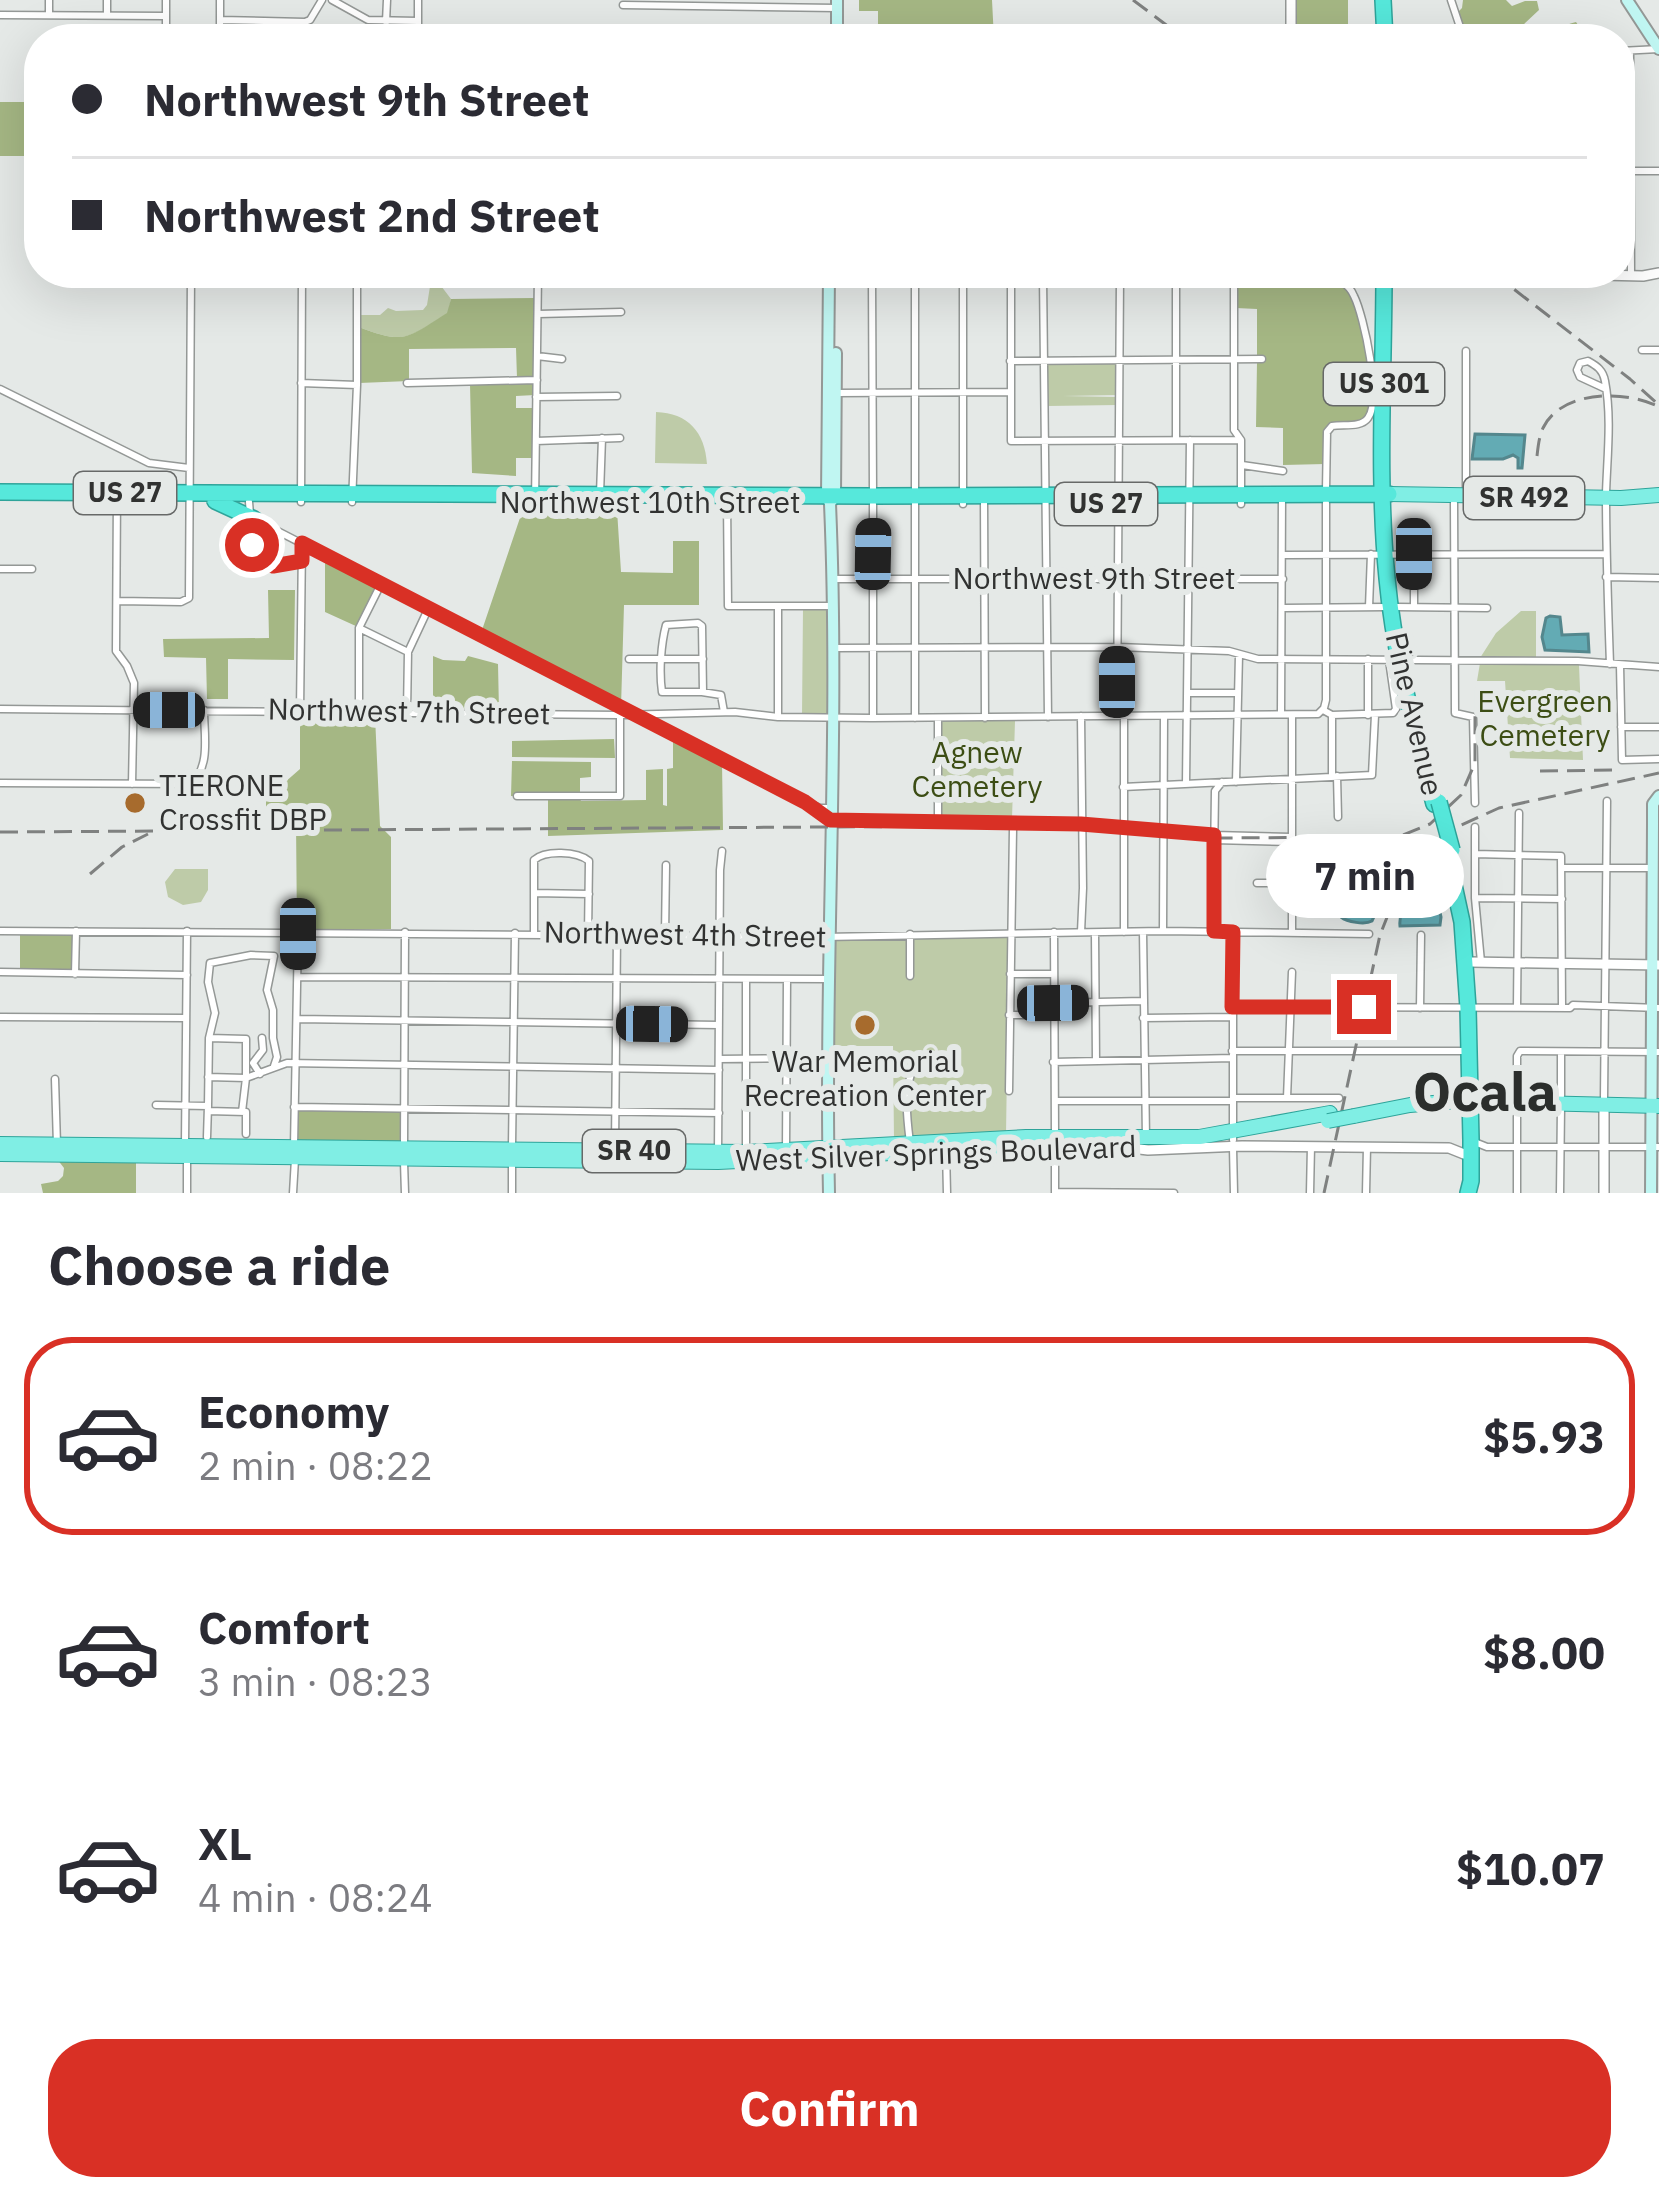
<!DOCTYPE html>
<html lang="en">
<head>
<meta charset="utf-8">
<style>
	:root { --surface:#fff; --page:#f2f2f3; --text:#2b2b33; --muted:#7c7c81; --line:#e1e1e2; --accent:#d93025 }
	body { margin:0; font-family:"IBM Plex Sans",sans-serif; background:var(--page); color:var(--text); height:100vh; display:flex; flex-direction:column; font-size:45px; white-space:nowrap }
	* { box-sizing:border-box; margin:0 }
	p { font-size:39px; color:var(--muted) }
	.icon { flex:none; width:66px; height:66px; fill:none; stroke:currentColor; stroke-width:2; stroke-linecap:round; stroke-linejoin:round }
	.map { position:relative; height:1193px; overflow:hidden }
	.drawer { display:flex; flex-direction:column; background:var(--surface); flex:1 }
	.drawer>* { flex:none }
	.guide { position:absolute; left:24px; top:24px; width:1611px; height:264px; border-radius:48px; box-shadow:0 12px 48px #0002; display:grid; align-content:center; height:264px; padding:0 48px; background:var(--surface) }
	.end { position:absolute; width:54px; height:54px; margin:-27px; border:15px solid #d93025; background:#fff; box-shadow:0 0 0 6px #fff }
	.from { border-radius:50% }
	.bubble { position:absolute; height:84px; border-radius:42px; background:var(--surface); box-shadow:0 12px 48px #0002; font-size:39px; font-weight:700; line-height:84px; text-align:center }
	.car { position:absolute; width:36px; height:72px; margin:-36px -18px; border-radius:15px; box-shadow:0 0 9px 3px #0007; background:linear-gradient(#222 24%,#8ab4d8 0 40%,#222 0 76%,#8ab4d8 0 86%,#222 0) }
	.guide b { display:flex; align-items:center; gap:42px; height:114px; font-size:45px }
	.guide b+b { border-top:3px solid var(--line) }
	.guide i { width:30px; height:30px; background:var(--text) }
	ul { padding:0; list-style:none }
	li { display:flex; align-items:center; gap:36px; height:198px; margin:0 24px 18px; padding:0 24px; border:6px solid transparent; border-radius:48px }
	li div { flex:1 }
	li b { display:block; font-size:45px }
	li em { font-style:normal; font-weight:700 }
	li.on { border-color:var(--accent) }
	li>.icon { width:108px; height:108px; stroke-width:1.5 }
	h2 { padding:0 48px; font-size:54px; line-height:144px }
	.button { display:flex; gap:24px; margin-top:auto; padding:24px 48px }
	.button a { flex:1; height:138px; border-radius:48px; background:var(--accent); color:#fff; font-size:48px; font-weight:700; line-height:138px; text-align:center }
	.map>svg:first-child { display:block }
	.green { fill:#becba8 }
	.forest { fill:#a5b784 }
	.water { fill:#63abb4; stroke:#54878d; stroke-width:3 }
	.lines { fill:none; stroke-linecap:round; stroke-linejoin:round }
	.minor-casing { stroke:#949896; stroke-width:9 }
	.tertiary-casing { stroke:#949896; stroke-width:12 }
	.secondary-casing { stroke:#949896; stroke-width:14 }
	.primary-casing { stroke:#2ea49a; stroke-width:16 }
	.trunk-casing { stroke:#2ea49a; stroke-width:18 }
	.minor { stroke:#fff; stroke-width:6 }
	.tertiary { stroke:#fff; stroke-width:9 }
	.secondary { stroke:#c0f6f2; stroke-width:10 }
	.primary { stroke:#80eee4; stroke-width:14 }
	.trunk { stroke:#56e8db; stroke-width:15 }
	.rail { stroke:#7f8180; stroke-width:3; stroke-dasharray:18 9; stroke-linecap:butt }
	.primary-bridge-casing { stroke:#2ea49a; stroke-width:16; stroke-linecap:butt }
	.trunk-bridge-casing { stroke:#2ea49a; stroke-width:18; stroke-linecap:butt }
	.primary-bridge { stroke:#80eee4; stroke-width:14 }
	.trunk-bridge { stroke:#56e8db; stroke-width:15 }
	.route { stroke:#d93025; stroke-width:15 }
	.poi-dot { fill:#a76b2d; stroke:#e5e9e7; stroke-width:4.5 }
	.labels { text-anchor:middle; stroke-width:12; stroke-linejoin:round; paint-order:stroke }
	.shield { fill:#e5e9e7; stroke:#676968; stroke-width:3 }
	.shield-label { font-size:27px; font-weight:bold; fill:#313231 }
	.street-label { font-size:30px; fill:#313231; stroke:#e5e9e7 }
	.park-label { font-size:30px; fill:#3c4d14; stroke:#e5e9e7 }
	.poi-label { font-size:30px; fill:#313231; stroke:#e5e9e7; text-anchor:start }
	.town-label { font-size:54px; font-weight:bold; fill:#2b2e2c; stroke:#e5e9e7 }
</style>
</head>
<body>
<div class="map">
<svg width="1659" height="1193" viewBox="0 0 1659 1193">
	<rect width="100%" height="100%" fill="#e5e9e7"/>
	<path class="green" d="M432 274 451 299 448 313C408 338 405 345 359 327V315H380L388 308 396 311 423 310 427 305Z
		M1119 359V395L1063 396 1117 397V405L1048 406 1046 361Z
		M656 412C688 413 705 432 707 464L655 463Z
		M803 609H828L827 714 802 715Z
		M1521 611H1536V658H1480L1496 633Z
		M1480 663 1579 665 1583 760 1510 758 1505 681H1477Z
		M943 721H1015L1012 819 940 817V724Z
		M175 869H208V890L201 902 183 905 168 897 165 882Z
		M1009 934 1006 1135 911 1139 909 1113 914 1064C900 1084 905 1116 907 1139L894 1140 893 1046H834V939Z"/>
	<path class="forest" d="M859 0H992L994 39H841V32H878V11H859Z
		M1293 0H1348V39H1293Z
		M1463 0H1506L1512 6 1525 1H1537L1539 10 1523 25 1534 37C1550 39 1560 25 1576 22L1588 39H1466L1457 13 1462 8Z
		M0 102H39V156H0Z
		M1236 277C1260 277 1312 271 1332 279 1341 282 1349 289 1353 297 1364 322 1378 397 1366 419L1326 430 1325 464 1283 465V428L1256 427 1257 362H1264V358L1257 357V309L1236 308Z
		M536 298 535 378H517L516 348 409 349V381L359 383V327C405 345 407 338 447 313L451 299Z
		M535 382V395L516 396V408H534V458H516V476L472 473 470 384Z
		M523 509 617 510 621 572 673 573V541H699V605H624L621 707 481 633Z
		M325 557 378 585 358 627 325 612Z
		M268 590H295L294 660 228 659V699H207L206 658 164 657 163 639 269 638Z
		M433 656 443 660 465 661 468 656 498 664 499 711 433 710Z
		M300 713 375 716 380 826 391 837V929L297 930 296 822 266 820V783H284L300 769Z
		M673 738 722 762 723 830 548 836V798H580L581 801 646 800V770L663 769V805L667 806V769L673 768Z
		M614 739 615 758 512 757V741Z
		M512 761 591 762V777L580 778V794L511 796Z
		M20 933H74V971L20 970Z
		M295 1109 403 1110 402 1144 296 1143Z
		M57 1159 136 1160V1193H43L41 1184 58 1181 63 1176 64 1168Z"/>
	<path class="water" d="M1475 434 1525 435 1522 468H1518V458L1513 455 1503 459H1472Z
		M1550 616 1560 617 1562 635 1588 634 1589 652 1545 650 1542 637 1546 618Z
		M1397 848 1408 849 1411 857 1391 880 1372 921C1365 925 1347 922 1341 917L1340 868 1332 856 1334 849Z
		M1427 872H1430L1432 876 1441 917 1440 925 1400 926C1398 908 1415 887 1427 872Z"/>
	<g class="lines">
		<g class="minor-casing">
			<path id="minor" d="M166 0V39
				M332 0 368 20 418 21
				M1451 0 1464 39
				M623 5 837 8
				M0 15 165 16
				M49 15V0
				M107 15V0
				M220 20 305 22 310 20 322 0
				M386 22 387 0
				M220 39V0
				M418 39V0
				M1620 51 1659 49
				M1630 51 1631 276
				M1620 171H1659
				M553 273 872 277 1324 274C1336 278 1349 283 1354 296 1364 316 1382 400 1368 418 1361 428 1344 424 1332 426L1327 432 1326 490
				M1234 275V430L1241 440V504
				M915 277V718
				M1043 277 1048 717
				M872 278 873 493
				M1011 279V441L1241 440
				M538 314 621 312
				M1642 350H1659
				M1466 351V491
				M537 356 562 359
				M1010 361 1262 359
				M301 383 357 385
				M407 383 537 380
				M0 389 149 463 189 468
				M1606 389 1580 377 1577 370 1580 363 1588 361C1597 366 1603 370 1605 381 1612 418 1607 458 1606 494 1606 551 1608 607 1610 664
				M836 393 1011 392
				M536 397 617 396
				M1176 440V276
				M536 441 620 438
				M1242 465 1283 471
				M117 493 116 651 127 666 134 683 132 784
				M600 494 602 438
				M727 499 728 606H834
				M984 499 985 718
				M249 502 250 514 254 519 805 802 820 808H831
				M301 502 302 273
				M352 502 357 385V273
				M535 503 538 273
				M1454 503 1455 713 1473 717 1475 803
				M963 504V277
				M252 545 258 560 265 565 302 561
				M1283 555 1606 554
				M1414 555V607
				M0 569H32
				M1606 577 1659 578
				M833 579H1283
				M118 601 181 602 189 598 191 273
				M1369 607 1371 554
				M1396 607 1487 608
				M1284 608 1386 607
				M359 628 408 652
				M834 648 1117 647 1229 651 1258 659 1578 661 1659 667
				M629 659H703
				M1620 665 1622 760 1659 759
				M703 692 702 626 698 623 666 625C661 644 659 672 662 692H702L721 695 724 712
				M1188 693H1238
				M0 709 619 715 735 712 778 717 872 718 1318 714 1324 708 1326 700V503
				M1323 710 1332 715 1393 713 1396 709 1389 660
				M300 711 302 543
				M359 712V628L381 584
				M407 712 408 652 429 607
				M1281 714 1282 496
				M1292 715V933
				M1332 715V776
				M1368 715V659
				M1117 716 1120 277
				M1124 716V932
				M778 717V606
				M873 718V504
				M1621 727H1659
				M1337 776 1338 817
				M1236 782 1239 655
				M0 783 191 784C211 766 204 735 204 710
				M1186 784 1190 440
				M1123 787 1372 775 1375 715
				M517 796H620V713
				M819 811 830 821 1081 824 1214 835 1291 837
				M938 822V718
				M1475 827V898L1481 962
				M1214 840 1291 842
				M1475 854 1561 856 1562 1006
				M1562 868H1652
				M1257 883H1337
				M534 893 589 894
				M1476 898 1562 899
				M0 931 824 937 1163 931 1369 934
				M1163 931 1164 716
				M1213 931 1215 791 1222 782
				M1054 932 1055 1133
				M1081 932 1083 888 1081 716
				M1143 932 1146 1138
				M534 933V860C545 850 577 851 589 861L588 935
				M1095 933 1096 1061
				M910 934V976
				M665 936 666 865
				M0 972 187 975
				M75 974 76 931
				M1010 974H1054
				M298 977 830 979
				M1053 1003 1143 1001
				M1233 1007 1570 1008 1573 1005 1659 1008
				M1517 1007 1519 813
				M1420 1008 1421 935
				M1009 1015H1053
				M0 1017 186 1018
				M1143 1018 1232 1017
				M297 1019 719 1025
				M1232 1051H1465
				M1561 1052V1096
				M719 1059 830 1058
				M1053 1062 1233 1058
				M260 1074 253 1063 263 1050 262 1038
				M208 1077 246 1078V1039L209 1038
				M55 1079 57 1145
				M1009 1091 1013 829
				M1517 1094V1056L1520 1051 1659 1052
				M1234 1098H1339
				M1287 1098 1292 972
				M1604 1099 1607 801
				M1055 1101H1231
				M156 1105 208 1106 207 1137
				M208 1106 209 1038 215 1013 208 982 210 963 251 955 274 956 267 990 273 1010V1038L277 1057 274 1066
				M294 1107 719 1113
				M208 1111 246 1112V1134
				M242 1112 246 1078 287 1063 719 1070
				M1233 1140V934
				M1472 1141 1487 1147H1659
				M910 1143C907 1119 903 1089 914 1067
				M185 1144 187 931
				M404 1145 405 932
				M294 1146 298 933
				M512 1146 515 933
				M615 1148 617 935
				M1233 1148 1234 1193
				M746 1149V979
				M786 1150 787 979
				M946 1150 947 1193
				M1055 1150V1191
				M718 1152 720 870 722 851
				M404 1162 405 1193
				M512 1163V1193
				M1055 1192 1174 1193
				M187 1193V1160
				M293 1193 295 1159
				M1310 1193 1311 1146
				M1366 1193 1367 1147
				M1517 1193V1106
				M1560 1193 1561 1107"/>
		</g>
		<g class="tertiary-casing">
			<path id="tertiary" d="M1291 39V0
				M1518 273 1643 276 1659 273
				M1471 962 1659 965
				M1114 1146 1148 1150 1242 1146 1449 1148 1464 1154
				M1604 1193V1104"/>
		</g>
		<g class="secondary-casing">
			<path id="secondary" d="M1627 0 1659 49
				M837 39V0
				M832 501 835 496 836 353
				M829 1193C824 963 840 733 830 504L827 496 829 273
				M1651 1193 1653 823V804L1659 796"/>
		</g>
		<g class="primary-casing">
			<path id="primary" d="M1389 494 1621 498 1659 495
				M1354 1116 1410 1105 1457 1101 1659 1106
				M0 1144 746 1152 1026 1137H1199L1330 1113
				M0 1154 718 1162 1008 1147 1091 1146"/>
		</g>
		<g class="trunk-casing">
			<path id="trunk" d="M1383 0 1385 39
				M1384 273C1384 374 1377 477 1387 578 1394 656 1415 730 1434 804
				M0 492 873 496 1389 494
				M215 501 254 519
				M1447 853 1462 922 1468 1008 1471 1140V1181L1468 1193"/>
		</g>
		<use href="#minor" class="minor"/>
		<use href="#tertiary" class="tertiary"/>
		<use href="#secondary" class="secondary"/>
		<use href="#primary" class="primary"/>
		<use href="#trunk" class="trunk"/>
		<path class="rail" d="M1133 0 1185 39
			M1493 273 1630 379 1659 405
			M1537 456C1538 447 1539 437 1543 428 1561 390 1625 390 1657 406
			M1540 771 1617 770
			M0 832 988 826 1081 828 1214 838 1398 837 1430 824 1461 795 1475 763V711
			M90 874 122 847 148 834
			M1324 1193 1380 935 1397 892 1415 864 1433 844 1457 827 1499 808 1659 773"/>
		<g class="primary-bridge-casing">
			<path id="primary-bridge" d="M1328 1121 1354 1116"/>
		</g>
		<g class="trunk-bridge-casing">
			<path id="trunk-bridge" d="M1439 802 1452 850"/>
		</g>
		<use href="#primary-bridge" class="primary-bridge"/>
		<use href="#trunk-bridge" class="trunk-bridge"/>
	</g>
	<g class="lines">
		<path class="route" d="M252 545 258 560 273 566 302 561V543L805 802 830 820 1081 824 1214 835V931L1233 932 1232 1007H1364"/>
	</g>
	<g class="poi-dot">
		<circle cx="135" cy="803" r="12"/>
		<circle cx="865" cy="1025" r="12"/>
	</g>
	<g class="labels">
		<g class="shield">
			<rect x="1324" y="363" width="120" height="42" rx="9"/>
			<rect x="74" y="472" width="102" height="42" rx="9"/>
			<rect x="1464" y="477" width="120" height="42" rx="9"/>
			<rect x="1055" y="483" width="102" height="42" rx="9"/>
			<rect x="583" y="1130" width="102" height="42" rx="9"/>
		</g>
		<g class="shield-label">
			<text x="1384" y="393">US 301</text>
			<text x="125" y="502">US 27</text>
			<text x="1524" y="507">SR 492</text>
			<text x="1106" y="513">US 27</text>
			<text x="634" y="1160">SR 40</text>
		</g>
		<g class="street-label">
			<text x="650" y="513">Northwest 10th Street</text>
			<text x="1094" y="589">Northwest 9th Street</text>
			<text transform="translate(409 712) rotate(1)" y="10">Northwest 7th Street</text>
			<text transform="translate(1414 714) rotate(77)" y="10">Pine Avenue</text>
			<text transform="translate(685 935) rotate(1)" y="10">Northwest 4th Street</text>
			<text transform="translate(936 1154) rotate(-2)" y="10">West Silver Springs Boulevard</text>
		</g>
		<g class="park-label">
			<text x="1545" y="712">Evergreen<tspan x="1545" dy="34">Cemetery</tspan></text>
			<text x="977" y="763">Agnew<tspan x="977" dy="34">Cemetery</tspan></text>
		</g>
		<g class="poi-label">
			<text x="159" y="796">TIERONE<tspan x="159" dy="34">Crossfit DBP</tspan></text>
			<text x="865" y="1072" text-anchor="middle">War Memorial<tspan x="865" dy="34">Recreation Center</tspan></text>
		</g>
		<g class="town-label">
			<text x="1485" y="1111">Ocala</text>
		</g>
	</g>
</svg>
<i class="end from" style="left:252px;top:545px"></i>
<i class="end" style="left:1364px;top:1007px"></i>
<div class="bubble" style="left:1266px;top:834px;width:198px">7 min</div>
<i class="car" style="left:873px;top:554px;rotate:1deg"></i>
<i class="car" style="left:1414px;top:554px;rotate:180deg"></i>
<i class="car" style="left:1117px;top:682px;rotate:0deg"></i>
<i class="car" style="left:169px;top:710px;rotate:270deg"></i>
<i class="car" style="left:298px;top:934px;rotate:180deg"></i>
<i class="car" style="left:1053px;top:1003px;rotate:89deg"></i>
<i class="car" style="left:652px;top:1024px;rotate:91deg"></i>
<div class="guide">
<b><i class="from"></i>Northwest 9th Street</b>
<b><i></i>Northwest 2nd Street</b>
</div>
</div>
<section class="drawer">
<h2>Choose a ride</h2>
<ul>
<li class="on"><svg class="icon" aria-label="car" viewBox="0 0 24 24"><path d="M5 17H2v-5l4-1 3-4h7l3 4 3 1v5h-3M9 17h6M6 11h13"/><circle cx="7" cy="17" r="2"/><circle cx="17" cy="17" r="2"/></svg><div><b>Economy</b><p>2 min · 08:22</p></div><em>$5.93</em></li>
<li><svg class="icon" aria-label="car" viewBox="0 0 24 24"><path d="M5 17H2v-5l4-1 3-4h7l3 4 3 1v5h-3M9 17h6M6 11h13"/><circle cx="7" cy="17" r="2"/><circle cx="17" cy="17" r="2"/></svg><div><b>Comfort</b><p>3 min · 08:23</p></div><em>$8.00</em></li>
<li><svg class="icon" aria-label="car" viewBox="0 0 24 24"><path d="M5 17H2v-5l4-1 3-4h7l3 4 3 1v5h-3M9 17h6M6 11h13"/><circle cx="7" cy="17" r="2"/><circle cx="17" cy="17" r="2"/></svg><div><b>XL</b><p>4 min · 08:24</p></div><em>$10.07</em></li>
</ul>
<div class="button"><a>Confirm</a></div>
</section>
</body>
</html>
